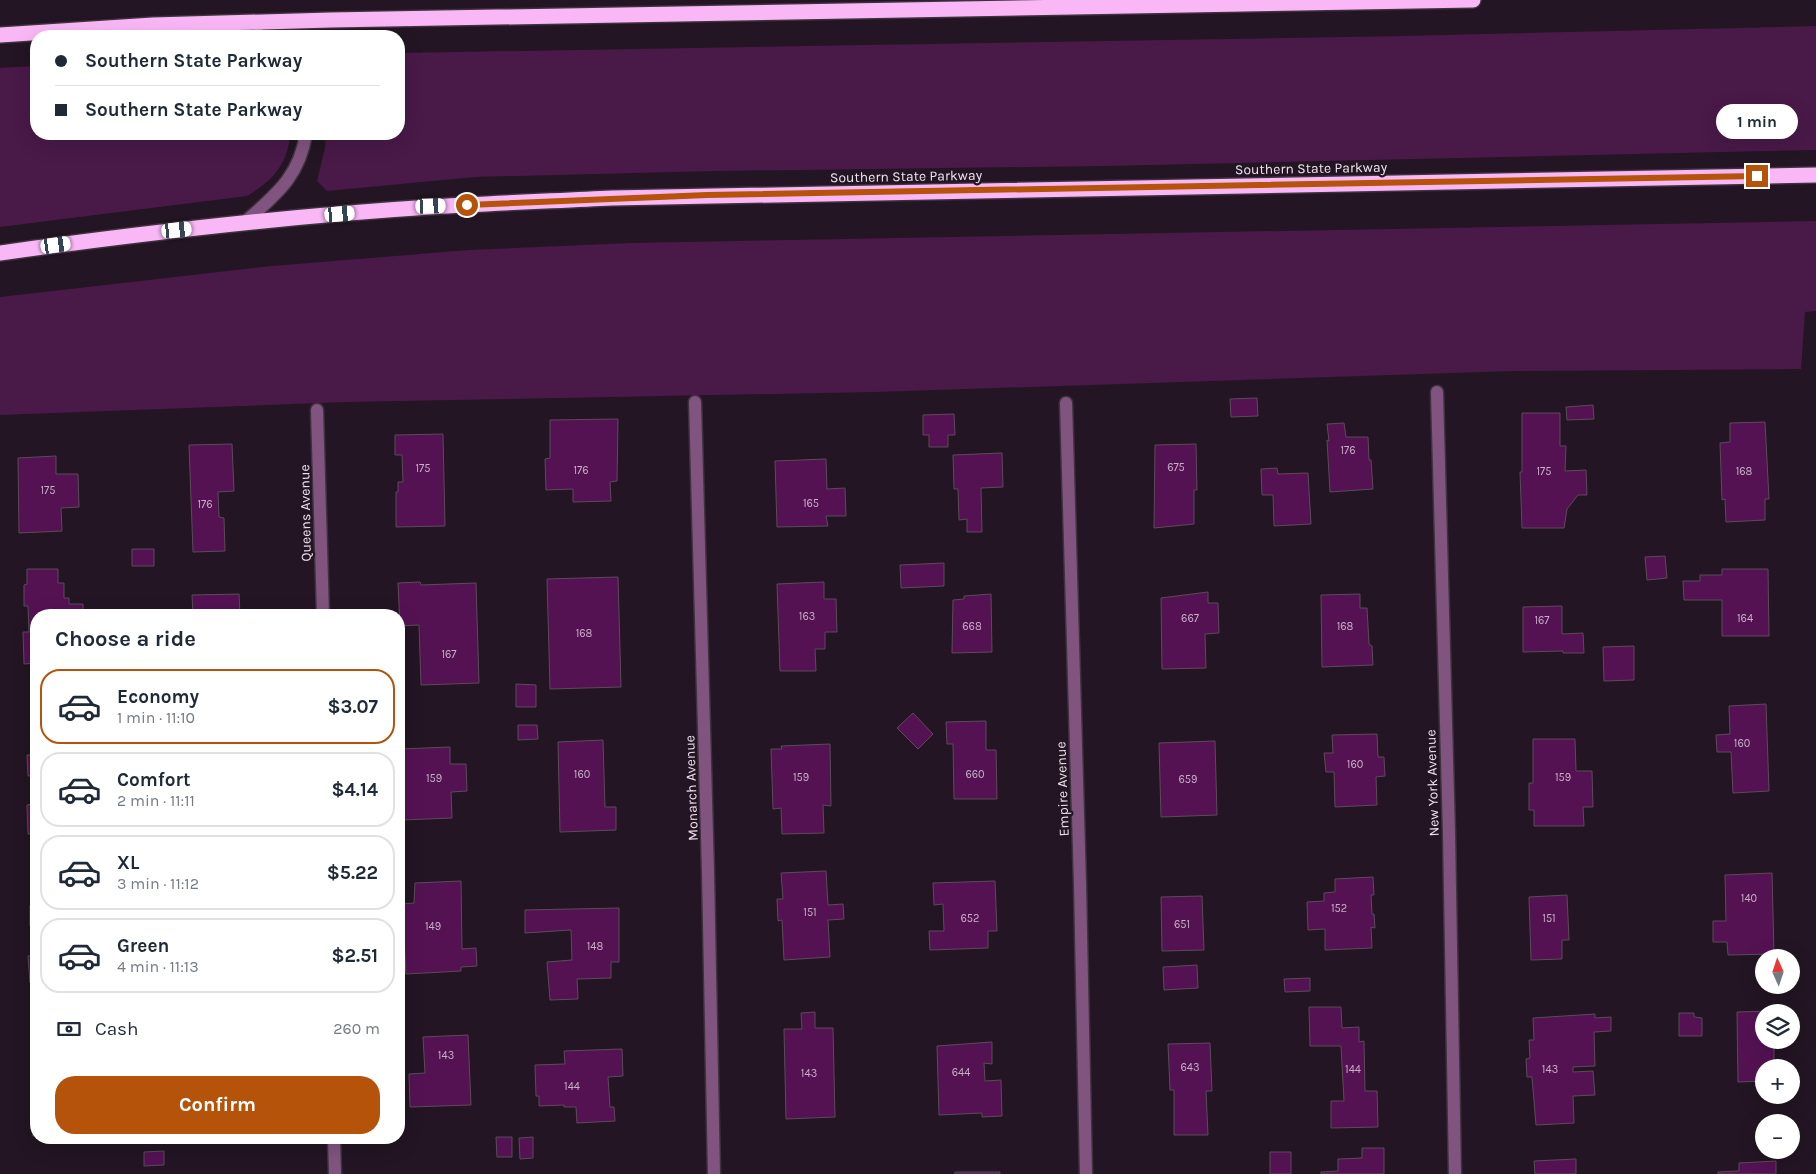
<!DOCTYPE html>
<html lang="en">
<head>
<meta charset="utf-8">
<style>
	:root { --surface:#fff; --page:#f2f2f3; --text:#1f2937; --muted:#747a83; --line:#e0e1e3; --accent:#b45309 }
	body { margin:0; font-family:Karla,sans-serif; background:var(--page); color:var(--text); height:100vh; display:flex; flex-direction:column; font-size:19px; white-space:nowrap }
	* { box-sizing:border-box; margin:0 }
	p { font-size:16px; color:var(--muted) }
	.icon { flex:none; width:28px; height:28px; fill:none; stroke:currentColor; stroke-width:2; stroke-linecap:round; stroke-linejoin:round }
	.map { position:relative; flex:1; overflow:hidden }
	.panel { position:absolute; left:30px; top:609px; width:375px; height:535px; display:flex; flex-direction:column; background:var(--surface); border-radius:20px; box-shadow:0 5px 20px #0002 }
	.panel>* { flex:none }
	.hud { position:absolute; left:30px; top:30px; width:375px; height:110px; border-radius:20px; box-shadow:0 5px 20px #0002; display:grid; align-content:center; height:110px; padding:0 25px; background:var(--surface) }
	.needle { width:32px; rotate:357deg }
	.tools { position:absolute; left:1755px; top:949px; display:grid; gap:10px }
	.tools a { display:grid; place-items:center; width:45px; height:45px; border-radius:50%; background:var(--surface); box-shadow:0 5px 20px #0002; font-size:25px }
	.end { position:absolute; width:22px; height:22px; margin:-11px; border:6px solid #b45309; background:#fff; box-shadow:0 0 0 2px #fff }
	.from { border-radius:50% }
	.bubble { position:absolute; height:35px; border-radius:18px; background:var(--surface); box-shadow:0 5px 20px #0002; font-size:16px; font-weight:700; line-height:35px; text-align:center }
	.car { position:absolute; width:15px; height:30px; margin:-15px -8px; border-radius:6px; box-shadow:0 0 4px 1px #0007; background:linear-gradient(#fff 24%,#345 0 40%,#fff 0 76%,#345 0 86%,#fff 0) }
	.hud b { display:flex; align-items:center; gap:18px; height:48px; font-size:19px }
	.hud b+b { border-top:1px solid var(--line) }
	.hud i { width:12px; height:12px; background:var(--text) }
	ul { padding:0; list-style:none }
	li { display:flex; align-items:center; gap:15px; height:75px; margin:0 10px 8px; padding:0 15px; border:2px solid var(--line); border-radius:20px }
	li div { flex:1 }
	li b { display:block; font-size:19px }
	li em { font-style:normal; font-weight:700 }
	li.selected { border-color:var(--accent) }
	li>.icon { width:45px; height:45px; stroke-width:1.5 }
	h2 { padding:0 25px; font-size:22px; line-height:60px }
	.pay { display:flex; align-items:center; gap:12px; height:55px; padding:0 25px; font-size:19px }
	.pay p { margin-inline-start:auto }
	.action { display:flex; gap:10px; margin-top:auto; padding:10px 25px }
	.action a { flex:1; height:58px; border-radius:20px; background:var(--accent); color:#fff; font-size:20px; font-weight:700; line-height:58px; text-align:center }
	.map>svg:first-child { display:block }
	.green { fill:#491948 }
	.building { fill:#541253; stroke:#5b4b5a }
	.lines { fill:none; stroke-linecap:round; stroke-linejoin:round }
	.lane-casing { stroke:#3f323f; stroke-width:15 }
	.street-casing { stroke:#3f323f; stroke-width:15 }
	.highway-casing { stroke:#3f323f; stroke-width:18 }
	.lane { stroke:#80547e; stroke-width:12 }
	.street { stroke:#80547e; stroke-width:12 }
	.highway { stroke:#fab7f6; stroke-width:15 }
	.route { stroke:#b45309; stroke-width:6 }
	.labels { text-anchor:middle; stroke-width:4.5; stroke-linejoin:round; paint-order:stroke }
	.number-label { font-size:11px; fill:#c7afc6 }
	.street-label { font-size:14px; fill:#ede3ec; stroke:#231523 }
</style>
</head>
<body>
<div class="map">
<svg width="1816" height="1174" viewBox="0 0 1816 1174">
	<rect width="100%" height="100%" fill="#231523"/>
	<path class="green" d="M1816 26V150L1105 166 713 171 475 177 327 191 317 181 325 148 326 134H399V53L1405 36Z
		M36 66V134H290C288 165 272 181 247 196L0 227V68Z
		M1816 221V311L1805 312 1801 369 1513 371 876 392 346 402 0 415V297L272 266 469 250 631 243Z"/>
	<path class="building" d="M1257 398 1258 416 1231 417 1230 399Z
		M1593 405 1594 419 1567 420 1566 407Z
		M1522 413H1560V446H1566L1565 471 1586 470 1587 495H1578L1567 509 1564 528H1522L1520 472H1522Z
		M954 414 955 435H948V447H929V435H923V415Z
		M618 419 617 481 610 482 611 501 573 502V489L546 490 545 459 550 458V420Z
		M1765 422 1769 499H1765V520L1726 522 1725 499 1722 500 1720 443 1730 442V423Z
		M1344 423 1346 437H1368L1369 460H1371L1373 489 1330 492 1327 440 1329 441 1327 424Z
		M443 434 445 526 396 527V492H398V482H403L402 455H395V435Z
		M232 444 234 491 218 492 219 517 224 518 225 551 193 552 189 445Z
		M1196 444 1197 490H1194V524L1154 528 1155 445Z
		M1002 453 1003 487 981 488 982 532H967V519L959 520 958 489H954L953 455Z
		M56 456V474H78L79 507 61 508 62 531 19 533 18 458Z
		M826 459 827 489 845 488 846 516H826L828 526 777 527 775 461Z
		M1277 468 1278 474 1308 473 1311 524 1274 526 1273 495H1262L1261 469Z
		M132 549H154V566H132Z
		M1665 556 1667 578 1647 580 1645 557Z
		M944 563V586L901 588 900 565Z
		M27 569H58V583H64V598H69V604H83V615H36V663L24 664 23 632H29L28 606H24V585L27 584Z
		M1722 569H1768L1769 636H1722V600H1684L1683 581H1700V575H1722Z
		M618 577 621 687 550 689 547 579Z
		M420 582 421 585 476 583 479 683 421 685 419 625 400 626 398 583Z
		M824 582V599H836L837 632H825V649H815L816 671H780L777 584Z
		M1208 592V603H1218L1219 633 1205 634 1206 668 1162 669 1161 598Z
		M239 594 240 615H193L192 595Z
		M991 594 992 652 952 653 953 600 964 599V596Z
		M1360 594V608H1367L1369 644 1372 646 1373 665 1322 667 1321 595Z
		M1562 606V634L1583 633 1584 653H1563V651L1523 652V607Z
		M1634 646V680L1604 681 1603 647Z
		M516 684 536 685V707H516Z
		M1766 704 1769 791 1733 793 1731 752H1717L1716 735 1730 734 1729 706Z
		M913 713 933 734 918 749 897 728Z
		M986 721V750H996L997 799H954L953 744H947L946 722Z
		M518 725H537L538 739 518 740Z
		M1377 734 1378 757H1384L1385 776 1376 777 1377 805 1335 807 1334 772H1326L1324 753H1333L1332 735Z
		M1533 739H1575L1576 771H1592L1593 807H1583L1584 826H1534V810H1529V783H1533Z
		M603 740 605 807H616V830L560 832 558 742Z
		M1215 741 1217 815 1161 817 1159 743Z
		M830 744 831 806 823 805 824 833 782 834 781 808 773 809 771 749H782L781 746Z
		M450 747V764H466L467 791 451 792 452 818 402 820 400 749Z
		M27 755H36V833L28 834 27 805 32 804 31 776H28Z
		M826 871 828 905 843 904 844 919 828 920 830 957 784 960 782 920 778 921 777 899H783L781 873Z
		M1772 873 1774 954 1728 955 1727 942H1713V921H1726L1725 875Z
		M1373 877 1374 895H1371L1372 914H1374L1375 928 1371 927 1372 948 1325 950V929L1308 930 1307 902 1324 901V893L1335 892V879Z
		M461 881 462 949 476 948 477 966 461 967V971L406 974 402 904 414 903 415 883Z
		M995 881 997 931H988V948L930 950 929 931H944L943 904 934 905 933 883Z
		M1567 895 1569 940H1562V959L1531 960 1529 897Z
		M1202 896 1204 950 1162 951 1161 897Z
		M30 905H36V983H30L28 956 34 955 33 926H30Z
		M619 908V962H611V978L577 979 578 999 550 1000 547 962 572 960 571 930 525 933V910Z
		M1197 965 1198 988 1164 990 1163 967Z
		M1310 978V991L1285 992 1284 979Z
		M1309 1007H1341L1342 1028 1359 1027V1042L1364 1041 1365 1091H1377L1378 1127 1331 1128V1101H1344L1341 1046H1310Z
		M1773 1011V1012H1764V1040H1774V1068H1764V1081L1738 1082 1737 1012Z
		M815 1012V1028H833L835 1117 786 1119 784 1029H802L801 1013Z
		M1679 1013H1694V1017L1702 1018V1036H1679Z
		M1595 1014V1018L1611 1017V1031L1594 1032 1595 1066 1573 1067V1072L1593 1071 1595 1095 1573 1096 1574 1123 1536 1125 1532 1077H1527L1526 1059 1530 1058 1529 1040H1534L1533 1018Z
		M468 1035 471 1105 410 1107 409 1074 425 1073 423 1037Z
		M992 1042V1064L984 1063 985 1081 1001 1080 1002 1116 982 1117V1113L939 1115 937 1046Z
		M1210 1043 1212 1091H1206L1208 1135H1174V1090H1170L1168 1044Z
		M622 1049 623 1076 608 1077 610 1107H614L615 1121 577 1123 576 1107H564V1105L539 1106V1096H536L535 1065 565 1064 564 1051Z
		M32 1056H36V1076H33Z
		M36 1105V1136H33L32 1106Z
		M496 1137H512V1157H497Z
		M533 1137V1158L520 1159 519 1138Z
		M1362 1148H1384V1174H1321V1172L1338 1171V1159L1362 1158Z
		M164 1151V1165L144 1166V1152Z
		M1270 1152H1291V1174H1270Z
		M1576 1159V1174H1535L1534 1161Z
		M1776 1161V1174H1718V1172L1739 1171V1163Z
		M955 1172H1000V1174H955Z"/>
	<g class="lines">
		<g class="lane-casing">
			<path id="lane" d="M245 22 261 36
				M244 223C275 195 299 178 306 134"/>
		</g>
		<g class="street-casing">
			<path id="street" d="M1437 392 1449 833 1455 1174
				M695 402 708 872 714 1174
				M1066 403 1080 884 1086 1174
				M317 410 323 615
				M334 1138 335 1174"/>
		</g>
		<g class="highway-casing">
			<path id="highway" d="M0 35 153 25 331 20 1473 0
				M0 253C143 233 287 216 431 207 492 203 552 201 612 198L1816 175"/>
		</g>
		<use href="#lane" class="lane"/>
		<use href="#street" class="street"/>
		<use href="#highway" class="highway"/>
	</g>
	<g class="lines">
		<path class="route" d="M467 205 707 195 1757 176"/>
	</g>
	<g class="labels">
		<g class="number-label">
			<text x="1348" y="454">176</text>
			<text x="1176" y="471">675</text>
			<text x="423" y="472">175</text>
			<text x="581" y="474">176</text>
			<text x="1544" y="475">175</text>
			<text x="1744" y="475">168</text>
			<text x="48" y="494">175</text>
			<text x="811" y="507">165</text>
			<text x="205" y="508">176</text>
			<text x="807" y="620">163</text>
			<text x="1190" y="622">667</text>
			<text x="1745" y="622">164</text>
			<text x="1542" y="624">167</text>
			<text x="972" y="630">668</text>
			<text x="1345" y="630">168</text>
			<text x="584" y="637">168</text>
			<text x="449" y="658">167</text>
			<text x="1742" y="747">160</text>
			<text x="1355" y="768">160</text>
			<text x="582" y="778">160</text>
			<text x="975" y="778">660</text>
			<text x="801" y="781">159</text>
			<text x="1563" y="781">159</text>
			<text x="434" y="782">159</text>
			<text x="1188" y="783">659</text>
			<text x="1749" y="902">140</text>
			<text x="1339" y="912">152</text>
			<text x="810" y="916">151</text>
			<text x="970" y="922">652</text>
			<text x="1549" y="922">151</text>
			<text x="1182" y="928">651</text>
			<text x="433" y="930">149</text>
			<text x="595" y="950">148</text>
			<text x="446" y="1059">143</text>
			<text x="1190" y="1071">643</text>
			<text x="1353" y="1073">144</text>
			<text x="1550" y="1073">143</text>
			<text x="961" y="1076">644</text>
			<text x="809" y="1077">143</text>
			<text x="572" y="1090">144</text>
		</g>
		<g class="street-label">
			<text transform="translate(1311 168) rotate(-1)" y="5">Southern State Parkway</text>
			<text transform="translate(906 176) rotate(-1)" y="5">Southern State Parkway</text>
			<text transform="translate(305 513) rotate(-91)" y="5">Queens Avenue</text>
			<text transform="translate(1432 783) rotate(-92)" y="5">New York Avenue</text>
			<text transform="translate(691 788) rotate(-92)" y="5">Monarch Avenue</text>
			<text transform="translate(1062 789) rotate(-92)" y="5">Empire Avenue</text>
		</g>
	</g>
</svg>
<div class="tools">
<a><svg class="needle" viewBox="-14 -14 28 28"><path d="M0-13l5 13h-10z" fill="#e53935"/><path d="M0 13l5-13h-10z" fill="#747a83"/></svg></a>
<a><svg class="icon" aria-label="layers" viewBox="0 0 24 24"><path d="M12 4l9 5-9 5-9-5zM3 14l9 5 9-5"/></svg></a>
<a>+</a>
<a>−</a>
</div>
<i class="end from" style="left:467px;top:205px"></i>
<i class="end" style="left:1757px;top:176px"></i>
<div class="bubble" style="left:1716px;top:104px;width:82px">1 min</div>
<i class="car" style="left:431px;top:206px;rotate:88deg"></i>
<i class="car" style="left:340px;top:214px;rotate:85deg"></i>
<i class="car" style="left:177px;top:230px;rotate:84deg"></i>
<i class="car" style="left:56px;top:245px;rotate:82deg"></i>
<div class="hud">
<b><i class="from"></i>Southern State Parkway</b>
<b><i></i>Southern State Parkway</b>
</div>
<section class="panel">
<h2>Choose a ride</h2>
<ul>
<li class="selected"><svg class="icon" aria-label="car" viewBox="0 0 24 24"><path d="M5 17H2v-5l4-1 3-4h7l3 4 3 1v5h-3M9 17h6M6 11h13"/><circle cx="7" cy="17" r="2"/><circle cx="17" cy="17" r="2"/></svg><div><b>Economy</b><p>1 min · 11:10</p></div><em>$3.07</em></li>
<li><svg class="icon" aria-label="car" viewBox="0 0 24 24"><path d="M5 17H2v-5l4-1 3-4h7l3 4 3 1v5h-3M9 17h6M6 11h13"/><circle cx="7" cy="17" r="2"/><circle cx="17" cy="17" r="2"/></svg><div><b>Comfort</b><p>2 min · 11:11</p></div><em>$4.14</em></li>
<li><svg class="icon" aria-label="car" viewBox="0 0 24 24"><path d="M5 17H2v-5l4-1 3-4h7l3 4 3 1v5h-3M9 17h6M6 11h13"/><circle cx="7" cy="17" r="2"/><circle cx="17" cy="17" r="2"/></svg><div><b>XL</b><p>3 min · 11:12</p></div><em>$5.22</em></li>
<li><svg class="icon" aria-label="car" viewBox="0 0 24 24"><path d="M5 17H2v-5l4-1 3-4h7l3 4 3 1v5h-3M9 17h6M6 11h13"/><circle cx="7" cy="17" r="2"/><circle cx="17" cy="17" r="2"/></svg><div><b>Green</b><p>4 min · 11:13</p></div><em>$2.51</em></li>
</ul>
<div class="pay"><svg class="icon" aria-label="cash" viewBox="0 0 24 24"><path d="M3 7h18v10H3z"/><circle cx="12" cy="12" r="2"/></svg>Cash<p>260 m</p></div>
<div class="action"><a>Confirm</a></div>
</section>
</div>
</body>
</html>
